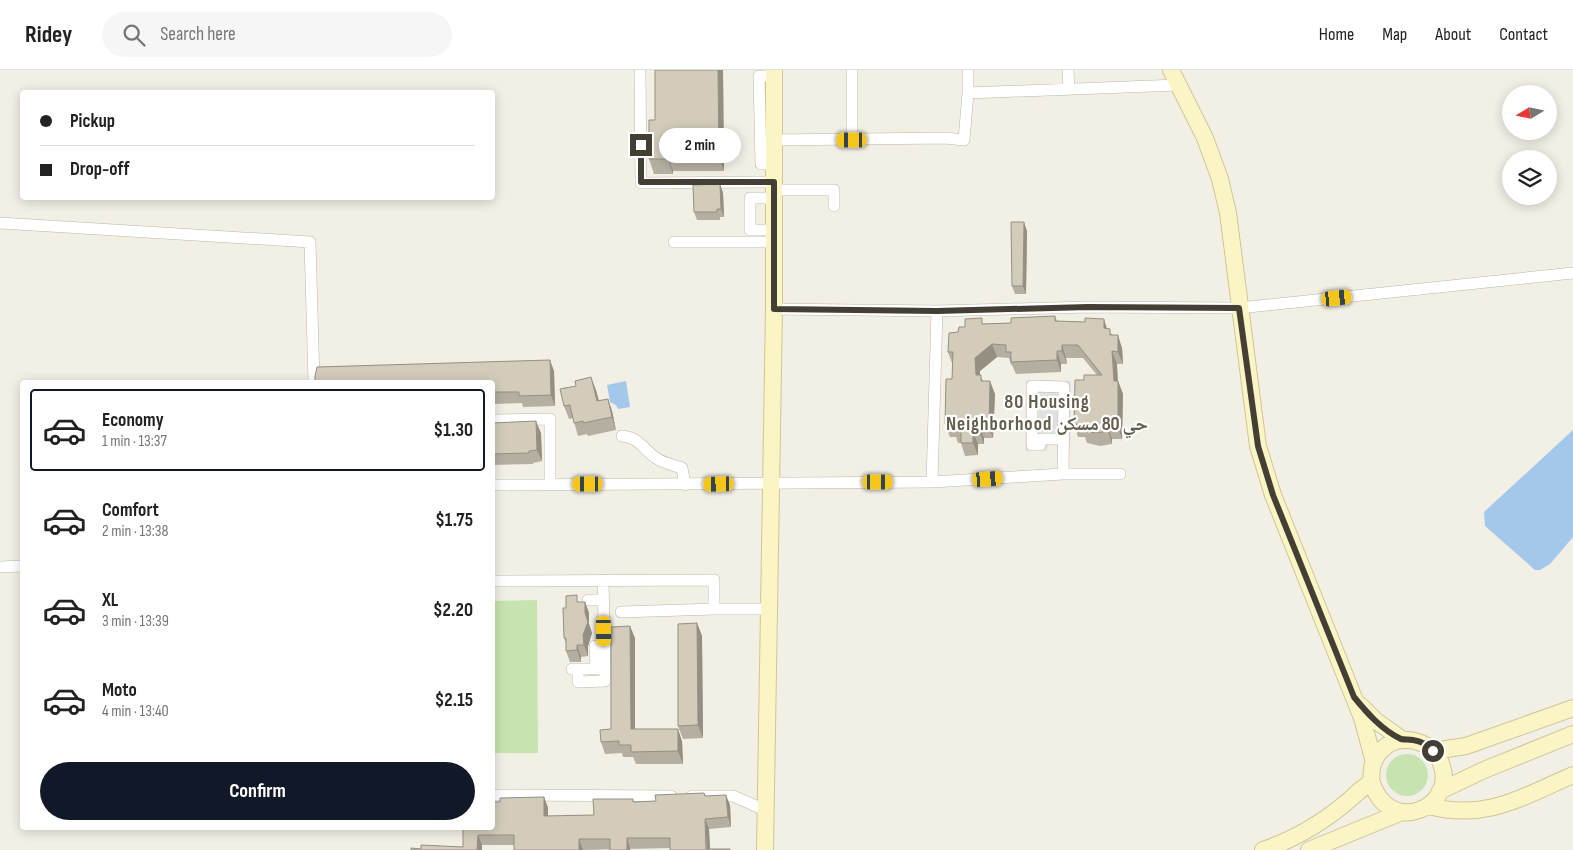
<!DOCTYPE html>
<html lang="en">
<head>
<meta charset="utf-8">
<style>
	:root { --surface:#fff; --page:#f6f6f6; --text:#222; --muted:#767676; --line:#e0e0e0; --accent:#111827 }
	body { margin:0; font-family:"Sofia Sans Condensed","Noto Naskh Arabic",sans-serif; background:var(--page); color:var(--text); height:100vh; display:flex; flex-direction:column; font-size:19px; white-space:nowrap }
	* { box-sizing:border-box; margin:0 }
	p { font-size:16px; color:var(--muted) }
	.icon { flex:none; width:28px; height:28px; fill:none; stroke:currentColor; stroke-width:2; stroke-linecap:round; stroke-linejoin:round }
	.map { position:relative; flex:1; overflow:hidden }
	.side { position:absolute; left:20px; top:310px; width:475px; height:450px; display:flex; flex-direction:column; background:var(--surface); border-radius:5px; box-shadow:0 2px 12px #0003 }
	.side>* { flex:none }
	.guide { position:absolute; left:20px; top:20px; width:475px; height:110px; border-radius:5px; box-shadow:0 2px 12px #0003; display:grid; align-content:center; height:110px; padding:0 20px; background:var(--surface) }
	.needle { width:32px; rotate:260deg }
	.controls { position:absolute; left:1502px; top:15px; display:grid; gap:10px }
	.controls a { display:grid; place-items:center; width:55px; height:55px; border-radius:50%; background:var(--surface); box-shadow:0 2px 12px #0003; font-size:25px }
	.end { position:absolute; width:22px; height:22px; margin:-11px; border:6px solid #443f35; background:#fff; box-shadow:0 0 0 2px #fff }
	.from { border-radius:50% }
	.bubble { position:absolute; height:35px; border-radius:18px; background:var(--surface); box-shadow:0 2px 12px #0003; font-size:16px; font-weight:700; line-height:35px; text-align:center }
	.car { position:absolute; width:15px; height:30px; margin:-15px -8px; border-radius:6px; box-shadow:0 0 4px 1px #0007; background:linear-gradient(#f5c518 24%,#345 0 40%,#f5c518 0 76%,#345 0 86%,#f5c518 0) }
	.guide b { display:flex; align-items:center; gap:18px; height:48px; font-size:19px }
	.guide b+b { border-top:1px solid var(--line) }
	.guide i { width:12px; height:12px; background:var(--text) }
	ul { padding:9px 0 0; list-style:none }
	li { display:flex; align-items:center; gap:15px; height:82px; margin:0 10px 8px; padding:0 10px; border:2px solid transparent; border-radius:5px }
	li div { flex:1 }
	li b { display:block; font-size:19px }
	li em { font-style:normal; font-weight:700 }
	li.current { border-color:var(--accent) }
	li>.icon { width:45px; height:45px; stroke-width:1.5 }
	.action { display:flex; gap:10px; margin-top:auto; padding:10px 20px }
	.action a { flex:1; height:58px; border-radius:30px; background:var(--accent); color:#fff; font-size:20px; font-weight:700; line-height:58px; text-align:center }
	header { display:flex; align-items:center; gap:30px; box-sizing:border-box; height:70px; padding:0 25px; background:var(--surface); border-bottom:1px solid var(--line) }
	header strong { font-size:24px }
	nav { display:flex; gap:28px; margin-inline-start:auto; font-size:18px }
	.search { width:350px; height:45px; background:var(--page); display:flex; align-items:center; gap:12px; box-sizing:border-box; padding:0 18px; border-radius:28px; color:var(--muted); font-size:19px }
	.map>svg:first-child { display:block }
	.green { fill:#c7e4b0 }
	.parking { fill:#e3e1dd }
	.water { fill:#a4c7ec }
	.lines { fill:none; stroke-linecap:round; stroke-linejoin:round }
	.street-casing { stroke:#bcb7a8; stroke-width:12 }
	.secondary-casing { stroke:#cfc697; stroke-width:18 }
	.street { stroke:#fff; stroke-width:11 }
	.secondary { stroke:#fbf4c5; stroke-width:16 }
	.wall { fill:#b5afa1 }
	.shaded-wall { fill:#948f83 }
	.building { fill:#d3ccbb; stroke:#948f83 }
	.route { stroke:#443f35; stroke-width:6 }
	.labels { text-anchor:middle; stroke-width:4.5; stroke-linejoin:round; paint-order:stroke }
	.district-label { font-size:19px; font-weight:bold; letter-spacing:1px; fill:#665e4d; stroke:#fff }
</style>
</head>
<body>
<header>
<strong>Ridey</strong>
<div class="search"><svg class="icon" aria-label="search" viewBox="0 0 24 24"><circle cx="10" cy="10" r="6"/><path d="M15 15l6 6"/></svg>Search here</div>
<nav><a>Home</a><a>Map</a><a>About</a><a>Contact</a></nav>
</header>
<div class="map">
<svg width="1573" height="780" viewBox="0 0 1573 780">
	<rect width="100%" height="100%" fill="#f2efe5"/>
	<path class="green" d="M537 530 538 683H493V531Z
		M1386 705a21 21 0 1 1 42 0a21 21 0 1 1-42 0Z"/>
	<path class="parking" d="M1026 310 1071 311 1070 376 1048 375 1047 381H1025Z"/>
	<path class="water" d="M626 311 630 337 618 339 616 335 610 332 607 315Z
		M1573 360V467L1550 494 1540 500H1535L1485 456 1484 442Z"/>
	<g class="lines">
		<g class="street-casing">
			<path id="street" d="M640 0 641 113 774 112
				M1068 0 1069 20
				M968 23 1178 15
				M773 70 945 68 964 70 968 23V0
				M852 70V0
				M773 94H761L759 6H774
				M773 120H834V136
				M773 128H750V160H774
				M0 153 310 172 314 312
				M674 172H774
				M774 239 937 241 1088 237 1239 238 1573 203
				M492 350 550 349V414
				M622 366C640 368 642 378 656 388 663 393 673 395 682 398L685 415
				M1063 404 1064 317 1032 316V375H1040V369H1063
				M932 412 937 241
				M492 415 932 412 1063 404H1120
				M0 497 22 496
				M492 511 714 510V539H769
				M588 530H603
				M621 542 714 539
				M572 599H605L603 510
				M578 599V612L605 611V599
				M596 599 595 576H604
				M492 725 671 726
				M692 726H733L765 740"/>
		</g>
		<g class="secondary-casing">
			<path id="secondary" d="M1171 0 1205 68 1220 109 1228 143 1258 376 1273 425 1362 648 1374 692
				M1360 635 1376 651 1403 670
				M1433 681 1466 676 1573 638
				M1440 721 1484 700 1573 664
				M1429 736C1486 751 1522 727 1573 705
				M765 780 774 239V0
				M1263 780C1298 768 1329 749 1357 723 1360 720 1368 715 1371 711 1372 708 1371 702 1372 699 1373 691 1378 682 1385 677 1395 669 1410 668 1421 673 1430 676 1436 683 1440 691 1461 736 1388 770 1371 710
				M1309 780 1402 742"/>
		</g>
		<use href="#street" class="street"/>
		<use href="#secondary" class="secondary"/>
	</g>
	<path class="wall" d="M723 0 724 101H673V104H654L649 89 655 50Z
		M720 114 723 123 724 147H720V150H697L694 142Z
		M1027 161 1026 224H1015L1012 216Z
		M1055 246 1057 251 1107 258 1122 278 1123 294H1117L1118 311 1123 324 1122 369H1112V374L1100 376 1087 373 1085 367H1078L1074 354 1084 310 1097 305 1083 288H1066L1067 294H1061V302L1016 304 1012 295H1011L1009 288 997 287 980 301V305L983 311 995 324 993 368H984V374H978V385L965 386 961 373H958L956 367H950L945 354 952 309V293L948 282 958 262 965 257 984 254 1011 253Z
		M554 301 555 336 523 337 522 333 492 334V312Z
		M596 320 599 331 608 329 612 341 616 360 588 366 587 364 578 366 573 348 569 349 564 336Z
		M492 353 541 363 542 391 533 393V394L492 395Z
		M579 532H585L589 543V554L592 563 588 576V586L581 587V592H570L566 581V573L564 568 566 538Z
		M697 553 702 566 703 668 683 669 678 656Z
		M635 568V659L682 671 683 694H636L633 687H623L622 683 605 684 601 672 611 659Z
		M704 723 706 726 730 735 731 757 709 759 710 779 670 778 583 780H514V775H482V780H411L421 779 463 777 500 732 544 727 548 738V746L594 745 633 729 634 732 656 731Z"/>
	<path class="shaded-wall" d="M718 0H723L724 101 719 86Z
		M668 86 673 101V104L668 89Z
		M720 114 723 123 724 147 721 139Z
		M1024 152 1027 161 1026 224 1023 216Z
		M1104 249 1108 262 1104 258Z
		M1118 265 1122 278 1123 294 1118 282Z
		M992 274 997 287 980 301V318L976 305 975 288Z
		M1062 275 1066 288 1067 294 1062 281Z
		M1057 281 1061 294V302L1057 290Z
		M1112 281 1117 294 1118 324 1114 311Z
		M550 290 554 301 555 336 551 325Z
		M591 307 596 320 602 344 597 331Z
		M990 311 995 324 993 368 989 356Z
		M1118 311 1123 324 1122 369 1118 357Z
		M608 329 612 341 616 360 612 347Z
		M536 351 541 363 542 391 537 380Z
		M979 355 984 368V374L979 361Z
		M1108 357 1112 369V374L1108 361Z
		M973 361 978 374V385L973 373Z
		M585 532 589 543V554L592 563 588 576V586L584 575 583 565Z
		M697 553 702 566 703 668 698 655Z
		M630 556 635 568V671L631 659Z
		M577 575 581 587V592L577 580Z
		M678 659 682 671 683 694 678 681Z
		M726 725 730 735 731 757 728 747Z
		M544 727 548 738V756L544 746Z
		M705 749 709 759 710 780H707Z
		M478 765 482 775V780H477Z
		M627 768 630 778V780H627Z
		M579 769 583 780H579Z"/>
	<path class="building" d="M655 0H718L719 86H668V89H649V50H655Z
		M720 114 721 139H717V142H694L693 115Z
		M1011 152H1024L1023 216H1012Z
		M1055 246V251L1085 252V248L1104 249V258L1110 259V265H1118V282L1112 281 1114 311H1118V357H1108V361L1095 363 1082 360V355L1074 354 1075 310H1084V305H1102L1078 275H1062V281H1057V290L1011 292V282H1006V275L992 274 975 288 976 305H981V311H990L989 356 979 355V361H973V373H961V360H953V355L945 354 946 309H952L953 282H948L949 263 958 262 959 257H965V249L982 248V254L1011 253V248Z
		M550 290 551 325 519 326V322H492V312H315V306L317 297Z
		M591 307 597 331 608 329 612 347 583 353V351L574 353 570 335 564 336 560 319 576 316 575 311Z
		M536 351 537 380 529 381V383L492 384V353Z
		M577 525V532H585V543L588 552 583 565 584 575H577V580L566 581V568H564L563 538H566V526Z
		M697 553 698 655 678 656V554Z
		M630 556 631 659H678V681L631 682V675H619V671L601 672 600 660 611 659V557Z
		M704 723 705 726 726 725 728 747 705 749 706 779H730V780H670V768H627V780H610V769H579V780H514V765H478L477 780H411V778L421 779V775L463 777V758H492V732H500V728L544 727V746L594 745 593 729H633V732L656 731 655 725Z"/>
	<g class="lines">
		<path class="route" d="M641 75V112H774V239L937 241 1088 237 1239 238 1258 376 1273 425 1354 627C1367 643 1382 660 1401 669 1405 670 1408 669 1413 670 1420 671 1428 675 1433 681"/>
	</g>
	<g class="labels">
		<g class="district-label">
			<text x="1047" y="338">80 Housing<tspan x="1047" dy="22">Neighborhood حي 80 مسكن</tspan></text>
		</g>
	</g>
</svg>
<div class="controls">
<a><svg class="needle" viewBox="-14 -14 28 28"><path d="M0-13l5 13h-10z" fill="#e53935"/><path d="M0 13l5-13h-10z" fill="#767676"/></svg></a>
<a><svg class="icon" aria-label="layers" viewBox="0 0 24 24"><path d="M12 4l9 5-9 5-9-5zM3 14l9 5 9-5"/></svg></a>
</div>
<i class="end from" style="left:1433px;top:681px"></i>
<i class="end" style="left:641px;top:75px"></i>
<div class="bubble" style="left:659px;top:58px;width:82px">2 min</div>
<i class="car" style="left:852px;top:70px;rotate:270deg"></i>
<i class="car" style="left:1337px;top:228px;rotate:84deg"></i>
<i class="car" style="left:988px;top:409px;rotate:86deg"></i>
<i class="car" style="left:878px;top:412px;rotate:90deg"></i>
<i class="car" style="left:588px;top:414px;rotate:270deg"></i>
<i class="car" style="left:719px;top:414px;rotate:269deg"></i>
<i class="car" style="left:604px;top:561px;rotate:179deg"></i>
<div class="guide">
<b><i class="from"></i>Pickup</b>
<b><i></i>Drop-off</b>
</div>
<section class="side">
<ul>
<li class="current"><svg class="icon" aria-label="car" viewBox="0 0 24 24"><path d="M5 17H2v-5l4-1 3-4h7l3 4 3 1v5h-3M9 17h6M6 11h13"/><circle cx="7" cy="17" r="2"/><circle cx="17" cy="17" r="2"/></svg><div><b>Economy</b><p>1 min · 13:37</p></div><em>$1.30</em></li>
<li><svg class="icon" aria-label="car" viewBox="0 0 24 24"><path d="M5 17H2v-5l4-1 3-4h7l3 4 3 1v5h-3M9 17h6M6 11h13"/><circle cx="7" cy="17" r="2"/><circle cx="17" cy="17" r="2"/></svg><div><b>Comfort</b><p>2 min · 13:38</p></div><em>$1.75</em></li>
<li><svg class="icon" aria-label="car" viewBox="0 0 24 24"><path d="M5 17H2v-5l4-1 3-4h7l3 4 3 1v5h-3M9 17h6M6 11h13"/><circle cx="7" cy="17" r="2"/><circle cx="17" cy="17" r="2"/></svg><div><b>XL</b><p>3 min · 13:39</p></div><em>$2.20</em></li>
<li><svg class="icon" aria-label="car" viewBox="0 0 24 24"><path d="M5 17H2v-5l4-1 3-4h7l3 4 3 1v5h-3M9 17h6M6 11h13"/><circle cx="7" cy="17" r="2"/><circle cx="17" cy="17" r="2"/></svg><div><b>Moto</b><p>4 min · 13:40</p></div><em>$2.15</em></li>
</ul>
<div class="action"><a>Confirm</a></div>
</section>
</div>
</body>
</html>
